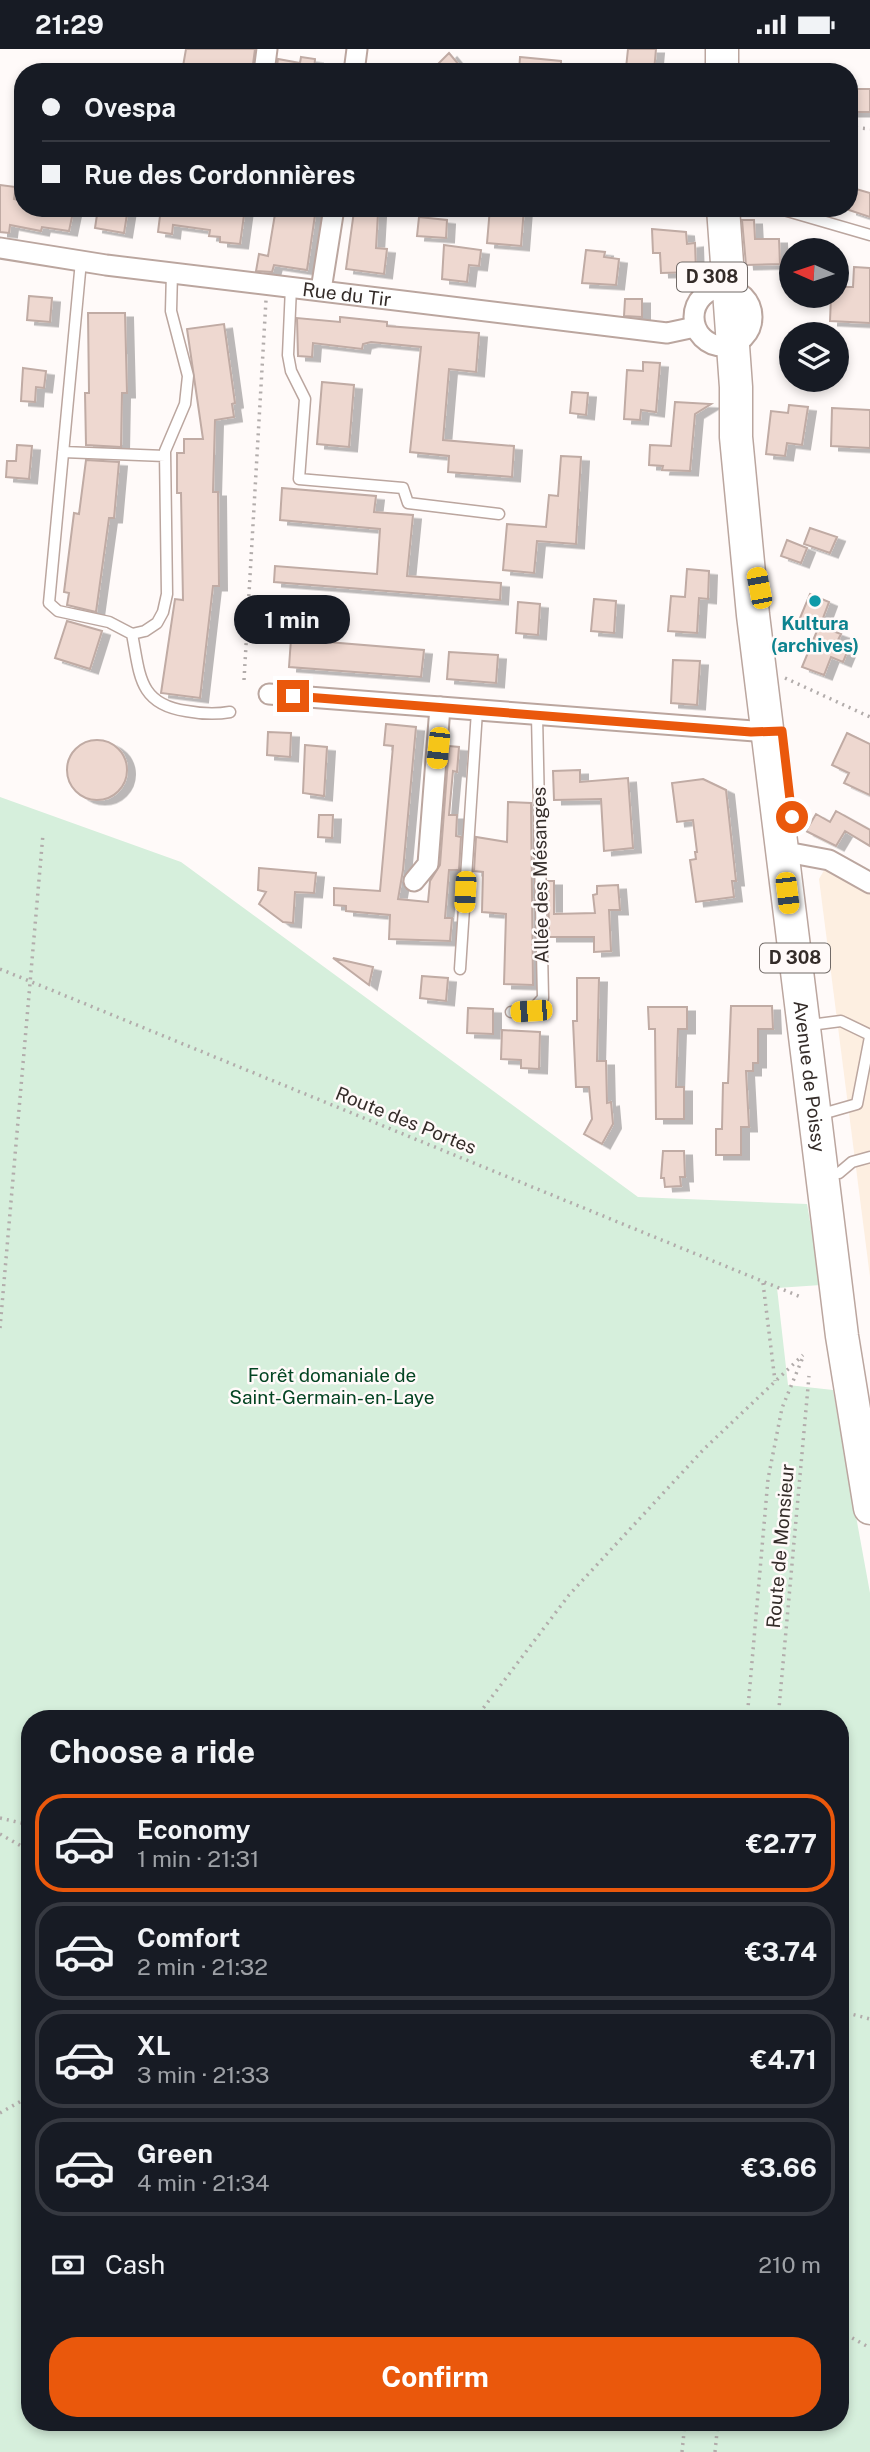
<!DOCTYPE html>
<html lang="en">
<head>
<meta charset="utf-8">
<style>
	:root { --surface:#171b24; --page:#242831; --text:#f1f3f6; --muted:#9ea1a6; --line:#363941; --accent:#ea580c }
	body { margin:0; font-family:"Public Sans",sans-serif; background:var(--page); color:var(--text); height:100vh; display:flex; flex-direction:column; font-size:26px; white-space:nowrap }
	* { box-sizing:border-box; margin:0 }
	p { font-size:23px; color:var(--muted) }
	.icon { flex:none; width:38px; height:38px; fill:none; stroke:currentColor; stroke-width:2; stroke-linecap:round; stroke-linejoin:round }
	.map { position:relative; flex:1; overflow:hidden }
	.drawer { position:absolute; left:21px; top:1661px; width:828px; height:721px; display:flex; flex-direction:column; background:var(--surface); border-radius:28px; box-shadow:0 4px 10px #0003 }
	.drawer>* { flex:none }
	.guide { position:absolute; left:14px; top:14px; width:844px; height:154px; border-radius:28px; box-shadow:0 4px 10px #0003; display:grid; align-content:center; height:154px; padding:0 28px; background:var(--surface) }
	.needle { width:46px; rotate:273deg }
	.buttons { position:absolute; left:779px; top:189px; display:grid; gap:14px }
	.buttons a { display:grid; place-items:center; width:70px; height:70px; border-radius:50%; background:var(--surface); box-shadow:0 4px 10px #0003; font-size:35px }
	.end { position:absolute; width:32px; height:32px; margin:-16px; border:9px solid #ea580c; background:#fff; box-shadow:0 0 0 4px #fff }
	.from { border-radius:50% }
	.bubble { position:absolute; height:49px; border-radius:24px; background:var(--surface); box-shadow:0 4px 10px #0003; font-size:23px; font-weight:700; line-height:49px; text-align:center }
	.car { position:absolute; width:21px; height:42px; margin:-21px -10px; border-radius:9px; box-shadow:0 0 5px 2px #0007; background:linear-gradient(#f5c518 24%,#345 0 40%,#f5c518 0 76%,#345 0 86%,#f5c518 0) }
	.guide b { display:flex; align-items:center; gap:24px; height:66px; font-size:26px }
	.guide b+b { border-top:2px solid var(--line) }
	.guide i { width:18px; height:18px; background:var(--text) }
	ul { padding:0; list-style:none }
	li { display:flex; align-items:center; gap:21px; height:98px; margin:0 14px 10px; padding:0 14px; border:4px solid var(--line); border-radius:28px }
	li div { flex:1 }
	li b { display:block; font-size:26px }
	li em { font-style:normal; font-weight:700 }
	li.current { border-color:var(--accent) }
	li>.icon { width:63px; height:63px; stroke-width:1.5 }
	h2 { padding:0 28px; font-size:32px; line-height:84px }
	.pay { display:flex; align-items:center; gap:18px; height:77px; padding:0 28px; font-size:26px }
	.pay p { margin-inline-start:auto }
	.button { display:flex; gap:14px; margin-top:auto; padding:14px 28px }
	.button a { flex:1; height:80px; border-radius:28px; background:var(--accent); color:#fff; font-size:28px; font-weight:700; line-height:80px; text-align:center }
	.status { display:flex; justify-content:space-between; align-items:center; height:49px; padding:0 35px; background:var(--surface); direction:ltr }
	.status svg { height:19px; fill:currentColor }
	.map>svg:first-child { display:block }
	.commercial { fill:#fdefe1 }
	.green { fill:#d6efdc; fill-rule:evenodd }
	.building { fill:#eed8d0; stroke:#c0aba4; stroke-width:2; filter:url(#shadow) }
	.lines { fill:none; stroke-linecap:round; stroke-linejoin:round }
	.lane-casing { stroke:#bba69f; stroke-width:13 }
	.street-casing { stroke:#bba69f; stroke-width:23 }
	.primary-casing { stroke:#bba69f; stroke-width:35 }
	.path { stroke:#b2acab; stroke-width:3.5; stroke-dasharray:2 5; stroke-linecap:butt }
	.lane { stroke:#fff; stroke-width:10 }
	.street { stroke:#fff; stroke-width:19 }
	.primary { stroke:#fff; stroke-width:32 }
	.route { stroke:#ea580c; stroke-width:9 }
	.culture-dot { fill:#0f9aa8; stroke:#fffaf9; stroke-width:2.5 }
	.labels { text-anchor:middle; stroke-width:5; stroke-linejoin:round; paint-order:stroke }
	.shield { fill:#fffaf9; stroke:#716a67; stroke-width:2 }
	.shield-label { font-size:18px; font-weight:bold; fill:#342c29 }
	.street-label { font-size:19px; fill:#342c29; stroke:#fffaf9 }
	.culture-label { font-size:19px; font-weight:bold; fill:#0d838f; stroke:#fffaf9 }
	.park-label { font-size:19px; fill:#034422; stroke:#fffaf9 }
</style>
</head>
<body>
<div class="status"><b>21:29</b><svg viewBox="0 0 49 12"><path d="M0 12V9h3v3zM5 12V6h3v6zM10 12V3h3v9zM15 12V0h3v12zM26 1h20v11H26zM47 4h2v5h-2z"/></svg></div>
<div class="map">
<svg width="870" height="2403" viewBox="0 0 870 2403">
	<defs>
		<filter id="shadow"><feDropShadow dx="8" dy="4.5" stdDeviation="0" flood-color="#0004"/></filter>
	</defs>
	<rect width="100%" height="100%" fill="#fffaf9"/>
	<path class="commercial" d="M826 818 870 843V1228L819 830Z"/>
	<path class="green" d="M0 748 181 813 638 1148 807 1155 821 1236 777 1239 788 1336 833 1341 870 1544V2403H0ZM30 1670H840V2373H30Z"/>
	<path class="building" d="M186 0H255L252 23H182Z
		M628 0H656L654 22 626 19Z
		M449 4 465 23H444L437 16Z
		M301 8 315 10 314 23H276L278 10 300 14Z
		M520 8 561 12V23H519Z
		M849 40H870V63H849Z
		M0 136 16 138 14 150 23 152V159L73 163 69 182 42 178 41 182 10 176 9 184 0 183Z
		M849 138 870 144V168L849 161Z
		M98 159H128L124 184 95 179Z
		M161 159H245L240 195 220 193V188L209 187 210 181 173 176 172 185 158 183Z
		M276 159H316L307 221 274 216 272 223 256 222 259 205 268 207Z
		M490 159H524L521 197 487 194Z
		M354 162 378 164 376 199 387 200 384 225 346 220Z
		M419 168 447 171 446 189 417 187Z
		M742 171H754L755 190H779L780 215 746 216Z
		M652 180 686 183 687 195 695 194 696 223 661 224 660 204H653Z
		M444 196 481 201 479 217 469 216 467 233 442 230Z
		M586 201 605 203 604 208 619 210 616 236 582 234Z
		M854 218 870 219V274L830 272 831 247H836V238H853Z
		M29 247 52 249 50 273 27 271Z
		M625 250H642V268L624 267Z
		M88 264H125L127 344H122L121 398 86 396 85 344H89Z
		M340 268 387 273V277L479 284 476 323 449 320 443 391 514 397 512 428 448 423 449 407 410 403 421 298 371 293 363 295 362 300 313 294 312 308 298 307 297 269 340 273Z
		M224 275 235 354 232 355 234 368 215 371 213 443H218L219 537H213L200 649 161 644 175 550 183 551 181 444H177V404H184V390H203L187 280Z
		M643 313 660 314 656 363 641 361 640 371 624 370 627 321 643 322Z
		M23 319 46 322 44 339 36 338 35 353 21 352Z
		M322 333 354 336 349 398 317 395Z
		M572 343 588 344 586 366 570 364Z
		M675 353 711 355 695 365 690 422 662 421 663 417 649 416 650 396 671 397Z
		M789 356 808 358 802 396 787 394 785 407 766 405 771 362 788 364Z
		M832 359 870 361V399L831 397Z
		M17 396 32 397 29 430 6 428 7 412H16Z
		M561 407 581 408 576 495 537 492 534 524 503 521 507 475 546 478 549 446 558 447Z
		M86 411 119 413 114 469H109L96 563 67 556 69 544 64 543 74 464 79 465Z
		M282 439 376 447 374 463 413 466 407 527 501 534 500 551 274 533 275 517 377 525 380 480 280 471Z
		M810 479 837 488 830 504 804 495Z
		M787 491 807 499 801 514 781 507Z
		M687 520 709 522 708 550 699 549 697 584 668 582 671 547 685 548Z
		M810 545 829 553 820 577 800 569Z
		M594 550 616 552 614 584 591 582Z
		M518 553 540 555 538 586 516 584Z
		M67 572 102 582 90 620 55 609Z
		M819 577 841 585 838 591 850 596 843 613 831 608 824 626 802 618Z
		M291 590 424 601 421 628 289 618Z
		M449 603 498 606 496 634 447 630Z
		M673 611 700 612 697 656 671 654Z
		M386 675 416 678 403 821 398 850 428 853 430 832 440 816 449 697 459 698 457 723 453 722 449 766H457L456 787 461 788 459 821H449L445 869H452L450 892 389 890 390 866 346 862V857L334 856V839L380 842 393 697 384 696Z
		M268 683 291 684 290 708 267 706Z
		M847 684 870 695V746L844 734 849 724 832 716Z
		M67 721a30 30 0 1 1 60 0a30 30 0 1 1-60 0Z
		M305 696 327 698 324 747 303 744Z
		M580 721V733L628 729 633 799 604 802 601 750 554 751 553 722Z
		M703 730 726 741 736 832H732L734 848 696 853 690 811 696 810 695 803H697L693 771 677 773 672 734Z
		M508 753 531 754 533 936 504 935 506 865 482 863 483 823 474 822 476 788 507 793Z
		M836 762 870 781V797L845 782 836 797 806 782 816 765 830 773Z
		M319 766H333L332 789 318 788Z
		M259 819 316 824 314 844 295 843 293 874 283 873 259 855 266 843 258 841Z
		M548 832H554V865L595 864 593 846 597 845V837L618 836 620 861H609L611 902 594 903V888H549Z
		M333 909 373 918 369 936Z
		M422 927 448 929 446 952 420 949Z
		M577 929H599L597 1012H606L607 1054 611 1053 613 1075 602 1095 584 1085 592 1070 589 1038H576L573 972H577Z
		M731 957H772L773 980H758V1014H753V1022H746L749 1078H741V1106H716V1080H722L723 1034H728Z
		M648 958H687V980H678L676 1038H684V1070H656L655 980H649Z
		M468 959 493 960V985L467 984Z
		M502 981 540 983 539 1020 521 1019V1011L501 1010Z
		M663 1102H684L685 1128H680L681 1137 665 1138 664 1129H661Z"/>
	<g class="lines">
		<g class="lane-casing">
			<path id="lane" d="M777 159 870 186
				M81 212 49 554 58 562 109 573 132 585 145 582 157 574 163 563 167 545 165 402 185 355 188 327 171 262 172 223
				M291 238 288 306 291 322 305 350 299 430 403 439 408 454 499 465
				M63 403 165 407
				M132 585C140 625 138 655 186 662 202 665 214 666 230 663
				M460 920 477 662
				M511 963 531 962 543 949 537 666
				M818 975 841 972 870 986
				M829 1063 857 1055 870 988
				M839 1124 852 1113 870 1108"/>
		</g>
		<g class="street-casing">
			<g id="street">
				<path d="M264 23 267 0"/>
				<path d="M354 23 357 0"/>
				<path id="s1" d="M0 199 106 216 667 284 695 278"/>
				<circle cx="723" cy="268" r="29"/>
				<path d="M321 241 334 159"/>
				<path d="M269 645 767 683"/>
				<path d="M797 805 829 811 870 834"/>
				<path d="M414 832 428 815 440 658"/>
			</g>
		</g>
		<g class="primary-casing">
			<g id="primary">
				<path d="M722 23V0"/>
				<path id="s2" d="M723 159 736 338V388L753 566 842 1287 870 1459"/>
			</g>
		</g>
		<path class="path" d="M849 78 870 80
			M785 629 870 668
			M244 631 266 251
			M0 920 801 1248
			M763 1234 775 1332
			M0 1279 43 785
			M475 1670 569 1546 704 1400 803 1306
			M747 1670 768 1430 782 1359 803 1308
			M778 1670 809 1327
			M0 1769 30 1776
			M0 1785 30 1802
			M840 1962 870 1970
			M0 2064 30 2047
			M840 2282 870 2299
			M682 2403 685 2373
			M715 2403 718 2373"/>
		<use href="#lane" class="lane"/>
		<use href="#street" class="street"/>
		<use href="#primary" class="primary"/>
	</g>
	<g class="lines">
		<path class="route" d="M293 647 751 683 782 682 792 768"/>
	</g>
	<circle class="culture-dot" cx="815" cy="552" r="7"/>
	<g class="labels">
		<g class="shield">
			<rect x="677" y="213.5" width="70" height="29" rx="5"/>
			<rect x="760" y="894.5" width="70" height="29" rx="5"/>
		</g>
		<g class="shield-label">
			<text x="712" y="234">D 308</text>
			<text x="795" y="915">D 308</text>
		</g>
		<g class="street-label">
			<text dy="7" stroke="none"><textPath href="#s1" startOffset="350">Rue du Tir</textPath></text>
			<text transform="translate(540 826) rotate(-91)" y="7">Allée des Mésanges</text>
			<text dy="7" stroke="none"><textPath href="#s2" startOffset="873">Avenue de Poissy</textPath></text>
			<text transform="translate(406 1071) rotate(22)" y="7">Route des Portes</text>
			<text transform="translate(780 1497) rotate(-85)" y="7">Route de Monsieur</text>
		</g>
		<g class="culture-label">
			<text x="815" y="581">Kultura<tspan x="815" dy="22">(archives)</tspan></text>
		</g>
		<g class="park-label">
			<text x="332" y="1333">Forêt domaniale de<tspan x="332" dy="22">Saint-Germain-en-Laye</tspan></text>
		</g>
	</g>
</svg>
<div class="buttons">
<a><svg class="needle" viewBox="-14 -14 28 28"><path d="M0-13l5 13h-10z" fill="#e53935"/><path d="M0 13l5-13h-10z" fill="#9ea1a6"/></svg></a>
<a><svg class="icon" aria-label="layers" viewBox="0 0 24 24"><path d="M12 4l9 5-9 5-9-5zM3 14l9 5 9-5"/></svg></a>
</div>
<i class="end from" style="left:792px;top:768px"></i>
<i class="end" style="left:293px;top:647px"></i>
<div class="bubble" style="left:234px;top:546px;width:116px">1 min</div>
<i class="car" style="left:759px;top:539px;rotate:349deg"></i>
<i class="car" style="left:438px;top:699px;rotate:186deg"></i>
<i class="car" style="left:465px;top:843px;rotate:183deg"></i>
<i class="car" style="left:787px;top:844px;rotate:173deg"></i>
<i class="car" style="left:531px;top:962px;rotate:266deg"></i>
<div class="guide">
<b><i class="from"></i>Ovespa</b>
<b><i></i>Rue des Cordonnières</b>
</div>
<section class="drawer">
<h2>Choose a ride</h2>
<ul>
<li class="current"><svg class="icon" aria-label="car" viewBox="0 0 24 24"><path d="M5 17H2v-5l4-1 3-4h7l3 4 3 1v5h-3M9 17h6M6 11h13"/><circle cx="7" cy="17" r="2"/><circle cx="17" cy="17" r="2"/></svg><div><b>Economy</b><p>1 min · 21:31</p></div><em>€2.77</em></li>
<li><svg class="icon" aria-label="car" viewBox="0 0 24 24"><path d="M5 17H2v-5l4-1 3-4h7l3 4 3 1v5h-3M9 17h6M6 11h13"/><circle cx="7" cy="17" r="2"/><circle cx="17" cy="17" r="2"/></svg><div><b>Comfort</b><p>2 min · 21:32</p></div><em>€3.74</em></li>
<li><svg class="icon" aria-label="car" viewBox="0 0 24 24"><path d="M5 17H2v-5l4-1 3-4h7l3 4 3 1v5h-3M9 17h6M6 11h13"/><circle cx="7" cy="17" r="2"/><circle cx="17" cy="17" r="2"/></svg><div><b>XL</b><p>3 min · 21:33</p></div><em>€4.71</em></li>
<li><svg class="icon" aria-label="car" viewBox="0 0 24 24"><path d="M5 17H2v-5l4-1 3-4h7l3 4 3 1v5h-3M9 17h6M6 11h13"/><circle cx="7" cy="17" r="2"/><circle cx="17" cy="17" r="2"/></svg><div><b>Green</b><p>4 min · 21:34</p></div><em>€3.66</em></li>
</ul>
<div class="pay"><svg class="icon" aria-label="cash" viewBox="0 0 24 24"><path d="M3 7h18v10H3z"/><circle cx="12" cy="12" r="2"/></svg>Cash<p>210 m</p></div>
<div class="button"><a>Confirm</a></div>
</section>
</div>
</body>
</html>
